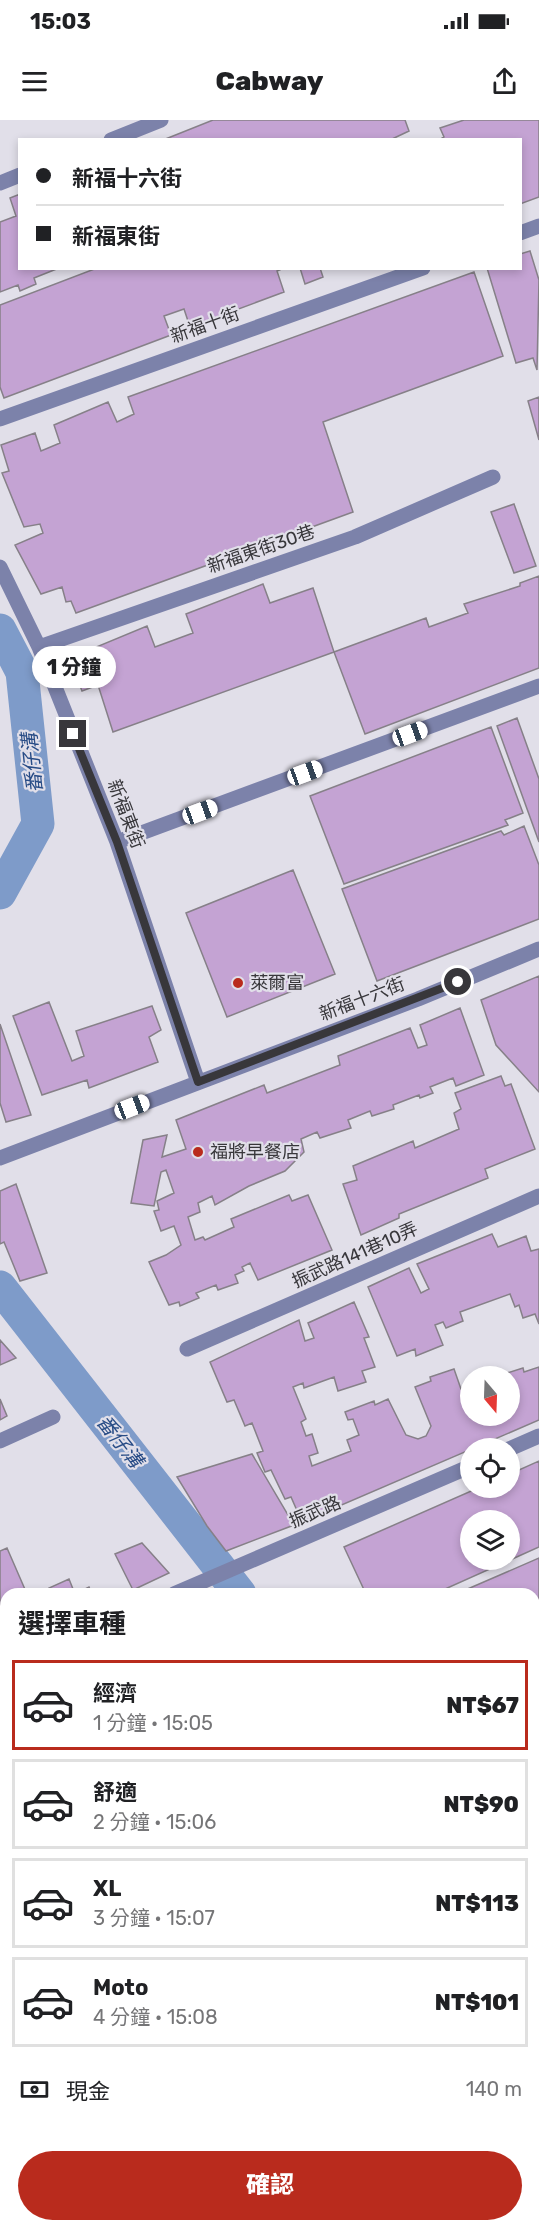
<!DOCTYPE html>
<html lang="zh-TW">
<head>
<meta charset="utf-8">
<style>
	:root { --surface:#fff; --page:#f2f2f2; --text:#202124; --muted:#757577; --line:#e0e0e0; --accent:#b92b1d }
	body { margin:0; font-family:Rubik,"Noto Sans TC",sans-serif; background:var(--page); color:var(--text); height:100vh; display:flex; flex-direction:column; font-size:22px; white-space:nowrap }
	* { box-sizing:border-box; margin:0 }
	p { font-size:20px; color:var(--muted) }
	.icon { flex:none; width:33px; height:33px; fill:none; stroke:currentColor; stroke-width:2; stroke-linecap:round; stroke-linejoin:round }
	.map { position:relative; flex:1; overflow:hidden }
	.drawer { position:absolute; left:0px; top:1468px; width:540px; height:644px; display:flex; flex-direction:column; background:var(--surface); border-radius:18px 18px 0 0; box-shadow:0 3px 9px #0003 }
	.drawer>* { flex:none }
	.hud { position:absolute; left:18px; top:18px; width:504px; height:132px; border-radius:0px; box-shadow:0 3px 9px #0003; display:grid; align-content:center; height:132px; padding:0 18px; background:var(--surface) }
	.needle { width:39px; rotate:161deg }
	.buttons { position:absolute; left:460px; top:1246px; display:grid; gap:12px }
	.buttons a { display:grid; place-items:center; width:60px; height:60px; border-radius:50%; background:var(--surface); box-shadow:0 3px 9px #0003; font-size:30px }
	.end { position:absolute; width:27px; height:27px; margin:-14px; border:8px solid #38373b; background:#fff; box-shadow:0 0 0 3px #fff }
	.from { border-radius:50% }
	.bubble { position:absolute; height:42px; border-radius:21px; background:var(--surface); box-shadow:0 3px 9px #0003; font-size:20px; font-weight:800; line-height:42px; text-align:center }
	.car { position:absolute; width:18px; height:36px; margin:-18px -9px; border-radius:8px; box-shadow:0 0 4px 2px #0007; background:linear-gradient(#fff 24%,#345 0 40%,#fff 0 76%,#345 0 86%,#fff 0) }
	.hud b { display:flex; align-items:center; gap:21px; height:57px; font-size:22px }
	.hud b+b { border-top:2px solid var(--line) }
	.hud i { width:15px; height:15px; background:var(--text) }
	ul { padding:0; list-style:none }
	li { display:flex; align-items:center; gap:18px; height:90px; margin:0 12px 9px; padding:0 6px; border:3px solid var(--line); border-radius:0px }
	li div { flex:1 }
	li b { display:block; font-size:22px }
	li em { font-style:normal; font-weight:800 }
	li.active { border-color:var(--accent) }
	li>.icon { width:54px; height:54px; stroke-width:1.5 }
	h2 { padding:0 18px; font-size:27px; line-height:72px }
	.pay { display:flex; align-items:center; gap:15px; height:66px; padding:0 18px; font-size:22px }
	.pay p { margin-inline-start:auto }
	.action { display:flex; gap:12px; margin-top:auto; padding:12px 18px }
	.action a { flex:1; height:69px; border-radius:36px; background:var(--accent); color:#fff; font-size:24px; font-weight:800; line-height:69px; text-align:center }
	.status { display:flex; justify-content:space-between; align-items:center; height:42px; padding:0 30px; background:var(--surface); direction:ltr }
	.status svg { height:16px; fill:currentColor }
	header { display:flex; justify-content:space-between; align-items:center; height:78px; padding:0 18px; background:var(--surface); font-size:27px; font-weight:800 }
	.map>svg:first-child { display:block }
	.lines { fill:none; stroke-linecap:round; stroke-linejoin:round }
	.canal { stroke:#7e9bc9; stroke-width:33 }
	.building { fill:#c4a3d3; stroke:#868088; stroke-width:1.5 }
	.minor { stroke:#7c82aa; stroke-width:15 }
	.route { stroke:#38373b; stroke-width:8 }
	.poi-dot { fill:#b92b1d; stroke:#e1dfe9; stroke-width:2 }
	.labels { text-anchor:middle; stroke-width:4.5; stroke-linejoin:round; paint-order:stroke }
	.street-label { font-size:18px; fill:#38373b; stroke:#e1dfe9 }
	.poi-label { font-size:18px; fill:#38373b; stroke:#e1dfe9; text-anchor:start }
	.water-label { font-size:20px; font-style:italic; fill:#284c86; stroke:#e1dfe9 }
</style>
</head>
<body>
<div class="status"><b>15:03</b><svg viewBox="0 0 49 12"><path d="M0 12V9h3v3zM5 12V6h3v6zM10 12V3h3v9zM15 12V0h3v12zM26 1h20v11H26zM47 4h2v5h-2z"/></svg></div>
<header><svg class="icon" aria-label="menu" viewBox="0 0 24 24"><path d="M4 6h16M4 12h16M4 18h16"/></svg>Cabway<svg class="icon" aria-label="share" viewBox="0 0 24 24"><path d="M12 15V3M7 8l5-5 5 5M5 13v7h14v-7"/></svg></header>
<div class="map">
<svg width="539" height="2111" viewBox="0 0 539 2111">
	<rect width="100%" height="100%" fill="#e1dfe9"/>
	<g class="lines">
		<path class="canal" d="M0 510 22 552 38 704 0 773
			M0 1167 240 1474
			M534 1775 539 1779"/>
	</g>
	<path class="building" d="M213 0H405L409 11 390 20H163Z
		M464 0H539V77L520 84V20H439L444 17 440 8Z
		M20 74V148H59L34 158 36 164 20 171 18 165 0 172V102L16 96 10 78Z
		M530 131 539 160 537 250 533 238 516 243 487 148H520V134Z
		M97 148H284L277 151 284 172 190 207 184 189 164 196 171 215 4 278 0 267V185Z
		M300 148H320L323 157 305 164Z
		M474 152 503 236 323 302 353 392 76 493 71 481 66 482 62 467 41 474 15 425 43 413 40 404 24 407 2 353 9 351 1 325 35 313 41 331 60 323 54 305 108 282 117 302 134 294 128 277Z
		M539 277V320L528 281Z
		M514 384 536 446 514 453 491 392Z
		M539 456V548L365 614 334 532 426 498 429 507 468 493 464 484 520 466V463Z
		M263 464 270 483 313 468 334 532 113 612 98 565 82 571 74 550 89 530 147 506 155 527 193 513 186 494Z
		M517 598 539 659V722L497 606Z
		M491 607 523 693 505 700 508 705 344 764 310 676Z
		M524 706 539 745V799L377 861 342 769 501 711 504 715Z
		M293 750 335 854 227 897 186 793Z
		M539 856V972L496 925 481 880Z
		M49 882 72 941 84 936 76 911 152 886 161 910 149 917 158 942 89 968 87 960 42 975 13 896Z
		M460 888 484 955 456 966 453 958 430 967 433 973 420 978 419 975 393 985 394 989 372 996 370 991 348 1000 351 1008 320 1018 317 1012 301 1019 304 1032 285 1051 249 1066 215 1085 212 1076 198 1083 200 1092 188 1097 195 1120 203 1117 205 1120 234 1107 231 1099 289 1075 292 1081 308 1075 332 1130 258 1160 250 1143 242 1147 244 1151 235 1155 238 1163 218 1170 216 1165 196 1173 199 1178 180 1186 179 1182 169 1185 149 1142 166 1135 181 1125 174 1106 161 1111 154 1091 159 1090 157 1081 174 1073 166 1050 161 1052 154 1086 131 1083 143 1020 167 1015 162 1037 186 1029 176 1000 264 965 267 973 340 945 338 936 410 908 418 928 427 925 420 905Z
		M0 904 31 995 6 1002 0 983Z
		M501 956 505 966 511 964 535 1029 485 1049 488 1058 399 1094V1098L361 1115 343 1064 357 1060 353 1046 413 1021 415 1028 459 1009 454 993 461 989 455 973Z
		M16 1064 47 1153 20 1161 4 1122 0 1124V1071Z
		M492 1114 498 1127 526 1116 531 1131 539 1129V1204L535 1194 523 1198 519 1185 515 1187 510 1174 460 1192 463 1201 446 1208 443 1202 435 1205 443 1225 416 1236 415 1229 397 1236 368 1167 409 1148 421 1173 429 1169 417 1144Z
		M354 1182 369 1217 364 1218 375 1247 362 1251 366 1262 338 1271 334 1257 304 1268 303 1263 293 1267 306 1299 301 1302 306 1316 312 1314 318 1333 309 1336 312 1346 351 1331 347 1320 359 1315 353 1299 348 1300 345 1292 374 1281 375 1285 388 1279 406 1315 418 1319 426 1316 431 1306 415 1267 431 1261 430 1257 454 1249 461 1269 471 1266V1296H510V1257L507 1253 523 1248 524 1252 539 1247V1300L302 1402 291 1377 285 1379 271 1350 265 1352 257 1333 263 1331 252 1303 245 1306 234 1280 227 1282 210 1242 299 1200 305 1221 314 1218 308 1203Z
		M0 1220 16 1238 0 1245Z
		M0 1279 7 1296 0 1300Z
		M252 1334 294 1405 226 1431 207 1406 177 1357Z
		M539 1341V1427L510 1440V1401H471V1440H510L434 1474H366L344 1427 478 1368H510V1354Z
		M142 1423 169 1453 133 1470 115 1434Z
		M7 1428 27 1474H6V1532L0 1535V1431Z
		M539 1438V1539L534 1542V1474H456Z
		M69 1459 75 1474 89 1467 92 1474H52L49 1468Z
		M6 1569V1771L0 1773V1572Z
		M539 1570V1667L534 1669V1572Z
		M6 1806V2012L0 2015V1809Z
		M534 1806 539 1810V1890L534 1893Z
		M539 1902V1955L534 1957V1904Z
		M539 2017V2073L534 2076V2019Z
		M6 2045V2106H74L63 2111H0V2047Z
		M539 2085V2111H520L518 2106H534V2087Z
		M86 2106H239L227 2111H86L84 2107Z
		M242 2106H290L291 2111H244Z
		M389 2106H469L471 2111H378Z"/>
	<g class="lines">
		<path class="minor" d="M111 20 161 0
			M0 63 20 55
			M520 113 539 106
			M0 299 423 148
			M0 447 39 527 117 722 198 962
			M39 527 355 417 493 357
			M117 722 539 566
			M0 1038 418 879 539 829
			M187 1229 539 1076
			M0 1321 53 1297
			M509 1329 539 1316
			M174 1474 471 1346
			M0 1551 6 1549
			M534 1557 539 1555
			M0 1796 6 1794
			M534 1989 539 1986
			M0 2032 6 2029
			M499 2106 501 2111
			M336 2111 347 2106"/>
	</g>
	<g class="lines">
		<path class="route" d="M73 614 117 722 198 962 458 862"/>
	</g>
	<g class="poi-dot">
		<circle cx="238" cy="863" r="6"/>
		<circle cx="198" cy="1032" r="6"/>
	</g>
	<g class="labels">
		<g class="street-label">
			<text transform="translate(205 205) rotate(-20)" y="6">新福十街</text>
			<text transform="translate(261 429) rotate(-19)" y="6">新福東街30巷</text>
			<text transform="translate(126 694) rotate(69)" y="6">新福東街</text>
			<text transform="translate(362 879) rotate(-21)" y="6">新福十六街</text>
			<text transform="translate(355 1135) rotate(-24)" y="6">振武路141巷10弄</text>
			<text transform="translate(315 1392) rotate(-23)" y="6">振武路</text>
		</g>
		<g class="poi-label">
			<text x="250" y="869">萊爾富</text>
			<text x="210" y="1038">福將早餐店</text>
		</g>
		<g class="water-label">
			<text transform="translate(32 643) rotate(-96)" y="7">番仔溝</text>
			<text transform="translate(120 1321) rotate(52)" y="7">番仔溝</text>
		</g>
	</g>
</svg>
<div class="buttons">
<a><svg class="needle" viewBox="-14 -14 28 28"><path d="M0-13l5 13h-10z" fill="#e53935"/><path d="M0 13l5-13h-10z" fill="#757577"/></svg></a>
<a><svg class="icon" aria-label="locate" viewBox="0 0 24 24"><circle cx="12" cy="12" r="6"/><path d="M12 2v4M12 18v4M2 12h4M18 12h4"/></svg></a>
<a><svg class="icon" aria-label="layers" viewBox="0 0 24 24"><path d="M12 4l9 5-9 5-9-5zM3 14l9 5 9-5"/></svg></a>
</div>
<i class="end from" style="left:458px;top:862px"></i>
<i class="end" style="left:73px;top:614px"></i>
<div class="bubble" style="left:32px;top:526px;width:84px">1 分鐘</div>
<i class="car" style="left:410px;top:614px;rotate:70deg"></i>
<i class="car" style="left:305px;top:653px;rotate:70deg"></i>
<i class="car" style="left:200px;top:692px;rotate:70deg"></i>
<i class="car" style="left:132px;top:987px;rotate:69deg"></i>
<div class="hud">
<b><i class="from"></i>新福十六街</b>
<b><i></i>新福東街</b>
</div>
<section class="drawer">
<h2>選擇車種</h2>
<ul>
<li class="active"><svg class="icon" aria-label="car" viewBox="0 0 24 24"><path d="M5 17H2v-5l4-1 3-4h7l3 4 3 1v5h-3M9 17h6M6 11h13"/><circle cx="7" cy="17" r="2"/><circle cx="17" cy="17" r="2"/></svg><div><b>經濟</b><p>1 分鐘 · 15:05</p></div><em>NT$67</em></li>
<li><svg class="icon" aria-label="car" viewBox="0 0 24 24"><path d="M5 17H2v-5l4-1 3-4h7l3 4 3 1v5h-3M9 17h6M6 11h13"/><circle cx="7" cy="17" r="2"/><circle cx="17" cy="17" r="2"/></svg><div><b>舒適</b><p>2 分鐘 · 15:06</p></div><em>NT$90</em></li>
<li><svg class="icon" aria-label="car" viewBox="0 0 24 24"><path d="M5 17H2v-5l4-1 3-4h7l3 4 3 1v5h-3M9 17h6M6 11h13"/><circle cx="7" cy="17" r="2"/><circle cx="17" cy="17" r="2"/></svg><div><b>XL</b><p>3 分鐘 · 15:07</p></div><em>NT$113</em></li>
<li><svg class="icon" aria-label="car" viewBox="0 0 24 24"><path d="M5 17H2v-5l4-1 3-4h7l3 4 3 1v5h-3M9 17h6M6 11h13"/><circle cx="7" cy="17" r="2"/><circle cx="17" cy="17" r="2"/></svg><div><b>Moto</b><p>4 分鐘 · 15:08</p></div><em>NT$101</em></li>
</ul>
<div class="pay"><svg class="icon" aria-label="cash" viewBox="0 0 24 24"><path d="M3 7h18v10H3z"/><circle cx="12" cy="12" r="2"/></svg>現金<p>140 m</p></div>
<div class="action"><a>確認</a></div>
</section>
</div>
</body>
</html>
